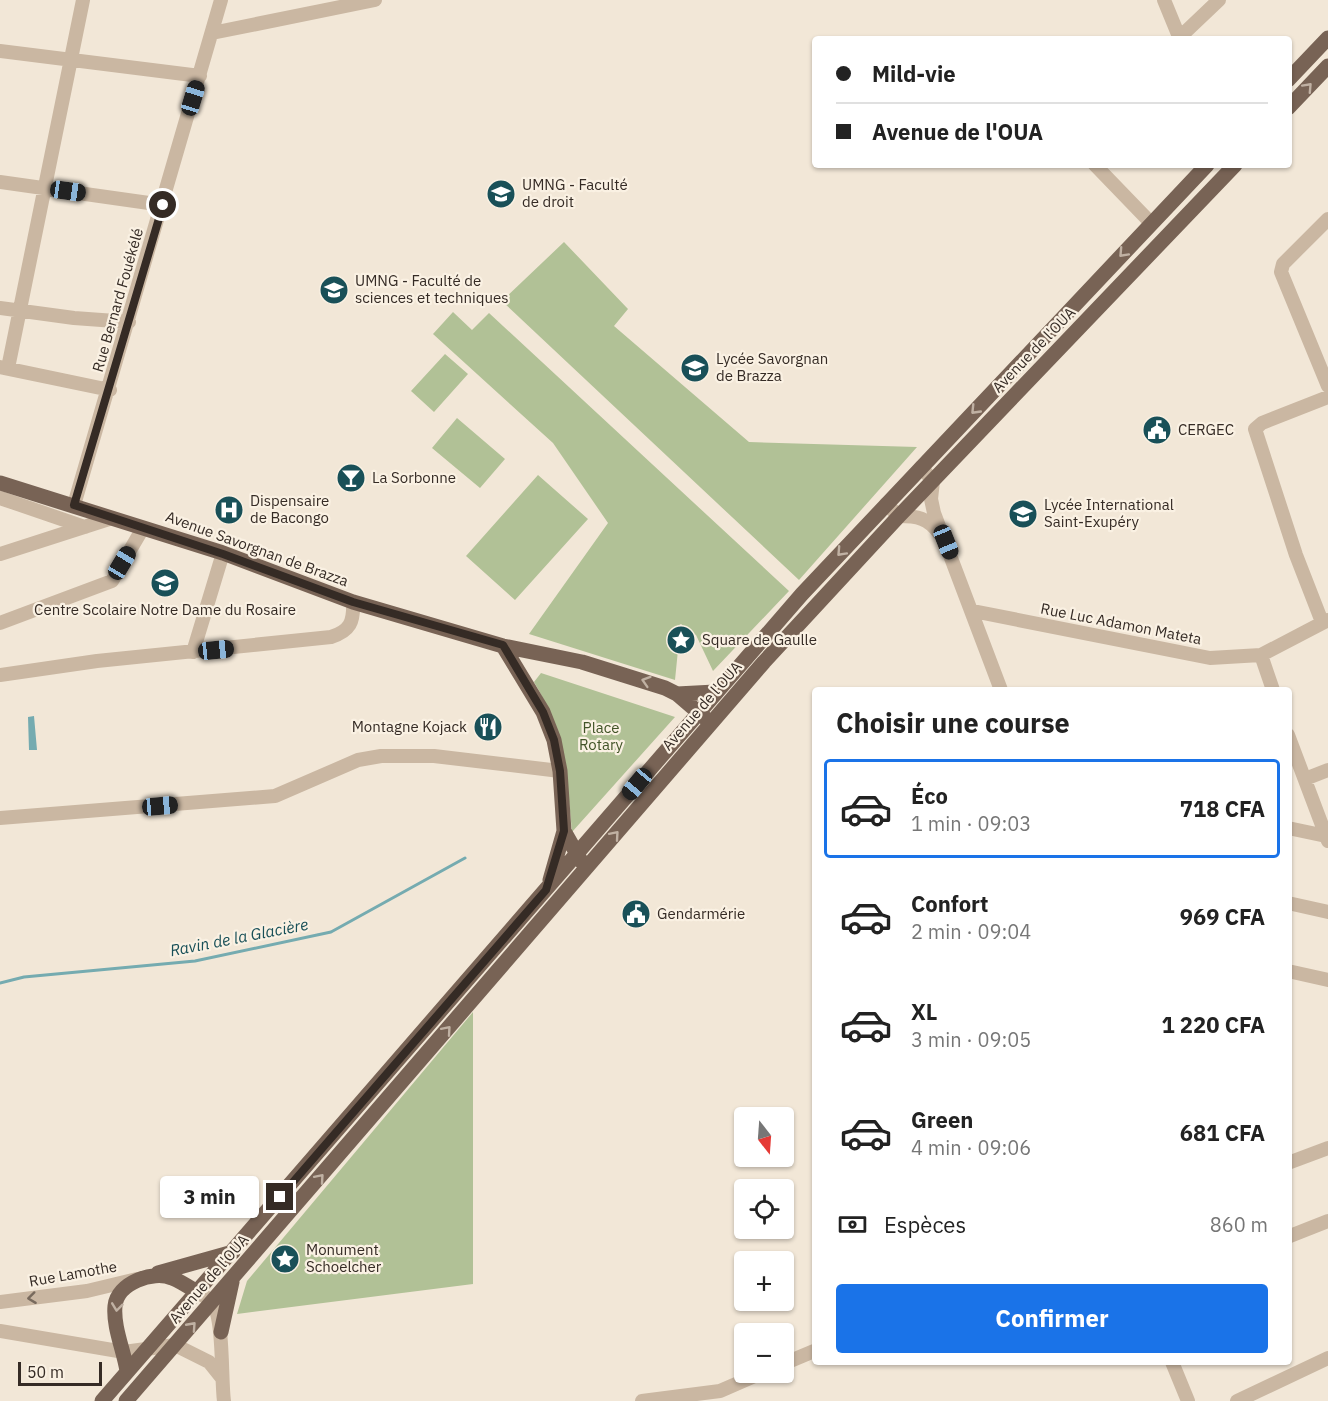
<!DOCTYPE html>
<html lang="fr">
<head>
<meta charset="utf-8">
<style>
	:root { --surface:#fff; --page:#f2f2f2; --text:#222; --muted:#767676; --line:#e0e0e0; --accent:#1a73e8 }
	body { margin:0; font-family:"IBM Plex Sans",sans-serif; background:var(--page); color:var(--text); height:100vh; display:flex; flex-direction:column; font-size:22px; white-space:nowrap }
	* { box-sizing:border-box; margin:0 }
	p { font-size:20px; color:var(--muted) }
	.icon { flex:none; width:33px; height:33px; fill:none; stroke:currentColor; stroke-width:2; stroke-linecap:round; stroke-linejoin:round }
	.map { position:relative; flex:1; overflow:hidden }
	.side { position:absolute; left:812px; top:687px; width:480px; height:678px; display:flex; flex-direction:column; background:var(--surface); border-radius:6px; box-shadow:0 2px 4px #0004 }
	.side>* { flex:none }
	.hud { position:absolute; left:812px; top:36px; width:480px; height:132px; border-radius:6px; box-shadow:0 2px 4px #0004; display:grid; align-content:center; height:132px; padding:0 24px; background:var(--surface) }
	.needle { width:39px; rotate:163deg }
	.fabs { position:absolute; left:734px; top:1107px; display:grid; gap:12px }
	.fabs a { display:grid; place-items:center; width:60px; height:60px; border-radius:6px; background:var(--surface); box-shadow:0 2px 4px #0004; font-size:30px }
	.scale { position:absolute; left:18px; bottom:15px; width:84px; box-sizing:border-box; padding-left:6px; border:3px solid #352b25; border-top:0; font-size:16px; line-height:21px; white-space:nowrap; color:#352b25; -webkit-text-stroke:4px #faf1e3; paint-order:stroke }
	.end { position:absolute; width:27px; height:27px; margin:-14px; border:8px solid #352b25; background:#fff; box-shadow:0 0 0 3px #fff }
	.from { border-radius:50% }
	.bubble { position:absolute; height:42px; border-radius:6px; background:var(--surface); box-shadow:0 2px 4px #0004; font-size:20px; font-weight:800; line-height:42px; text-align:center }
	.car { position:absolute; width:18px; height:36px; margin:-18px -9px; border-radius:8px; box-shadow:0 0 4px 2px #0007; background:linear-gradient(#222 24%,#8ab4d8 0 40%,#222 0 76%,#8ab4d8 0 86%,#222 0) }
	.hud b { display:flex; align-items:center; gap:21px; height:57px; font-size:22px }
	.hud b+b { border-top:2px solid var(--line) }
	.hud i { width:15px; height:15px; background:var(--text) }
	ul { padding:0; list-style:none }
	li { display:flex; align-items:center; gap:18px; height:99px; margin:0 12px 9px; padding:0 12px; border:3px solid transparent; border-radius:6px }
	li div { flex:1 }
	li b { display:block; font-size:22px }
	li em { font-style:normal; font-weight:800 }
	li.selected { border-color:var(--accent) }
	li>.icon { width:54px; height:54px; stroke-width:1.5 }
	h2 { padding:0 24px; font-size:27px; line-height:72px }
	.pay { display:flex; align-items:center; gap:15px; height:66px; padding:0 24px; font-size:22px }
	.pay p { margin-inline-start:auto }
	.action { display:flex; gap:12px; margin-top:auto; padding:12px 24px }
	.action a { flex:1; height:69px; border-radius:6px; background:var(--accent); color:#fff; font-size:24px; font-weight:800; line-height:69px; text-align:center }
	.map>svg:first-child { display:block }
	.green { fill:#b1c196 }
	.water { fill:#75abb0 }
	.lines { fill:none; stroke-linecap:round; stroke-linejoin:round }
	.stream { stroke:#75abb0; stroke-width:3 }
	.minor { stroke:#cab7a2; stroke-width:14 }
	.major { stroke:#786355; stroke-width:15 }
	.oneway { stroke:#c0b1a3 }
	.oneway2 { stroke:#786a5d }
	.route { stroke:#352b25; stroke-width:8 }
	.labels { text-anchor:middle; stroke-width:4.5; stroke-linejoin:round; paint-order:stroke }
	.poi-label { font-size:15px; fill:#352b25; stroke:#faf1e3; text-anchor:start }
	.street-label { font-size:15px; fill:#352b25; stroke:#faf1e3 }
	.park-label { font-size:15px; fill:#425428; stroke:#faf1e3 }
	.water-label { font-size:16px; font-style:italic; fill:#195058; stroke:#faf1e3 }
</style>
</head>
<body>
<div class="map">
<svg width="1328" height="1401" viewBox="0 0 1328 1401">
	<rect width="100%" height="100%" fill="#f2e7d7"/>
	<path class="green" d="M564 242 628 309 614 326 749 442 917 447 799 580 502 301Z
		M453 312 472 330 489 313 789 591 713 671 696 635 681 624 671 629 669 641 678 650 675 680 529 634 608 523 553 443 433 334Z
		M445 354 468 374 434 412 411 391Z
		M457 418 505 459 480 488 432 448Z
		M538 475 588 519 515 600 466 556Z
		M541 673 675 717 572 832C567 777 563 729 534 682Z
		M473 1012V1284L237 1314 247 1281Z"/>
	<path class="water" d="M34 716 37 750H29L28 717Z
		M406 723V733L386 734 385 724Z"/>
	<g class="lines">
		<path class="stream" d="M0 983 24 977 195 961 331 932 465 858"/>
		<path class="minor" d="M1164 0 1180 39
			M212 33 375 0
			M1179 38 1219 0
			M0 51 200 76
			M1095 165 1151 223
			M0 182 163 205
			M1328 219 1283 264 1281 272 1328 386
			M0 308 74 318 129 322
			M0 367 110 390
			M8 368 83 0
			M921 467 933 481 931 499 934 513 1001 690
			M0 498 85 527
			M886 504 899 516C917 516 928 518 939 533
			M74 505 221 0
			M0 554 112 518
			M973 611 1210 658 1261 655 1328 620
			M1322 622 1296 555 1255 429 1262 423 1328 397
			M0 623 112 581 143 528
			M193 652 223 553
			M1261 655 1273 690
			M0 675 97 661 331 637C350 631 354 622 353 602
			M1288 735 1328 841
			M1305 779 1328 770
			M0 818 275 796 358 760 381 756H434L560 771
			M1288 828 1326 836
			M1288 903 1328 912
			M1288 971 1328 980
			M1288 1163 1328 1148
			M1290 1236 1328 1221
			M197 1292C201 1295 209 1298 212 1302 224 1317 221 1380 224 1401
			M0 1302 87 1291 137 1279
			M0 1331 124 1352 175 1345 209 1362 221 1377
			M1172 1362 1188 1401
			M783 1364 814 1351
			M642 1401 720 1391 764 1372
			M1237 1401 1328 1358"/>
		<path class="major" d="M1288 80 1328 38
			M1288 108 1328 66
			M0 483 223 553 353 602 503 646 582 662 665 688 677 694 705 718
			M503 646 543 712 554 740 560 771 564 831 581 861
			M677 694 715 692
			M550 880 564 831
			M158 1273 233 1252
			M221 1332 232 1282
			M127 1371C124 1351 113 1327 115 1306 117 1283 153 1270 172 1278 180 1281 189 1287 197 1292
			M102 1401 802 594 1207 165
			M126 1401 764 662 899 516 1235 165"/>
	</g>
	<defs><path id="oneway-chevron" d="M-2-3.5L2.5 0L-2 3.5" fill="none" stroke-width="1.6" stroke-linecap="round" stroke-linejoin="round" transform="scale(1.5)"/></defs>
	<g class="oneway">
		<use href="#oneway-chevron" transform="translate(1308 87) rotate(-47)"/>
		<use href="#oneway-chevron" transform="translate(1123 253) rotate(133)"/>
		<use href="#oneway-chevron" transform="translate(975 410) rotate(134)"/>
		<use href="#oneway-chevron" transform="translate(841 552) rotate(133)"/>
		<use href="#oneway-chevron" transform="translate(646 681) rotate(-163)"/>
		<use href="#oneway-chevron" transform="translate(615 835) rotate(-49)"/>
		<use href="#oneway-chevron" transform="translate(447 1030) rotate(-49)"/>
		<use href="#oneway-chevron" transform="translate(320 1178) rotate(-49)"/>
		<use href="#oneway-chevron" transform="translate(117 1307) rotate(97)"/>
		<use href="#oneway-chevron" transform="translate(192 1326) rotate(-48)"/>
	</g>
	<use class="oneway2" href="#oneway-chevron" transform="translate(32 1298) rotate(173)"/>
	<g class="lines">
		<path class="route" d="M163 205 74 505 223 554 353 602 503 645 543 712 554 740 560 771 564 831 546 890 280 1197"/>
	</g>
	<defs>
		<g id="university-disc" transform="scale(1.5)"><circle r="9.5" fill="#195058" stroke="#faf1e3"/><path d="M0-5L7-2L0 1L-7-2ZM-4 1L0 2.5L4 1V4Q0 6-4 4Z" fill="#fff"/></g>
		<g id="school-disc" transform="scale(1.5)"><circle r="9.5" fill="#195058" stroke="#faf1e3"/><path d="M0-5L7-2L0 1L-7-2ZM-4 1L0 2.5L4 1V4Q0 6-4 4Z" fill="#fff"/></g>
		<g id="civic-disc" transform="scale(1.5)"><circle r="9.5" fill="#195058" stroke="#faf1e3"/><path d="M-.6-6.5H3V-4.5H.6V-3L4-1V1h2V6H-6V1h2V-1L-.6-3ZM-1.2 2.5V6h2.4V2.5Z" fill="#fff"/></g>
		<g id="bar-disc" transform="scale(1.5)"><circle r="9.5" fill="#195058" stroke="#faf1e3"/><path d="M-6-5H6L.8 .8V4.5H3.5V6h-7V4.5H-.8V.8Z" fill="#fff"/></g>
		<g id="hospital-disc" transform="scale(1.5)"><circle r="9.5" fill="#195058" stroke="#faf1e3"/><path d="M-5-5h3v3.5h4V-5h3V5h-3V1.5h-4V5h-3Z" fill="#fff"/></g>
		<g id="sight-disc" transform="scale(1.5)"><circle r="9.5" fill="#195058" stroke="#faf1e3"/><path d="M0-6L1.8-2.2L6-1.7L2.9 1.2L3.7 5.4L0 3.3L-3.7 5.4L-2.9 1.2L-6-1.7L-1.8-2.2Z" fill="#fff"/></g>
		<g id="restaurant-disc" transform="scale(1.5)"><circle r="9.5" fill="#195058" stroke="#faf1e3"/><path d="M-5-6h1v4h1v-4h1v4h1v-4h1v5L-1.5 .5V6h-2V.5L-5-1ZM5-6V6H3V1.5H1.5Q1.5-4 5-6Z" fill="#fff"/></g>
	</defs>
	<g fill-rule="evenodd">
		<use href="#university-disc" x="501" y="194"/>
		<use href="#university-disc" x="334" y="290"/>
		<use href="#school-disc" x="695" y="368"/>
		<use href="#civic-disc" x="1157" y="430"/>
		<use href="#bar-disc" x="351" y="478"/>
		<use href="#hospital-disc" x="229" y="510"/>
		<use href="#school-disc" x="1023" y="514"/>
		<use href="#school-disc" x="165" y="583"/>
		<use href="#sight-disc" x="681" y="640"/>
		<use href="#restaurant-disc" x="488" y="727"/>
		<use href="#civic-disc" x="636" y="914"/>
		<use href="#sight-disc" x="285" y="1259"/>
	</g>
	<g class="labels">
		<g class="poi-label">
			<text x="522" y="190">UMNG - Faculté<tspan x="522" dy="17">de droit</tspan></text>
			<text x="355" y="286">UMNG - Faculté de<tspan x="355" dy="17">sciences et techniques</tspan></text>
			<text x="716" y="364">Lycée Savorgnan<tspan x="716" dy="17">de Brazza</tspan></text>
			<text x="1178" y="435">CERGEC</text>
			<text x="372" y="483">La Sorbonne</text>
			<text x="250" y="506">Dispensaire<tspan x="250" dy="17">de Bacongo</tspan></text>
			<text x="1044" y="510">Lycée International<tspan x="1044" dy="17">Saint-Exupéry</tspan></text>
			<text x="165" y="615" text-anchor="middle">Centre Scolaire Notre Dame du Rosaire</text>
			<text x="702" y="645">Square de Gaulle</text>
			<text x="467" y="732" text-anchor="end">Montagne Kojack</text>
			<text x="657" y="919">Gendarmérie</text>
			<text x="306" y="1255">Monument<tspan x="306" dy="17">Schoelcher</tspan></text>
		</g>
		<g class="street-label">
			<text transform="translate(118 300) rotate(-74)" y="5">Rue Bernard Fouékélé</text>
			<text transform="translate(1034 350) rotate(-46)" y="5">Avenue de l'OUA</text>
			<text transform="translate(257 549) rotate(20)" y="5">Avenue Savorgnan de Brazza</text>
			<text transform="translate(1121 624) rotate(11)" y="5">Rue Luc Adamon Mateta</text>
			<text transform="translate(702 706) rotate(-49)" y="5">Avenue de l'OUA</text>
			<text transform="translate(73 1274) rotate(-10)" y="5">Rue Lamothe</text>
			<text transform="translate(209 1279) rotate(-49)" y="5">Avenue de l'OUA</text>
		</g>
		<g class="park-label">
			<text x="601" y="733">Place<tspan x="601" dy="17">Rotary</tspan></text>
		</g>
		<g class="water-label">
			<text transform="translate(239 937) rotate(-11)" y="6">Ravin de la Glacière</text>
		</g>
	</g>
</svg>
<div class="fabs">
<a><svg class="needle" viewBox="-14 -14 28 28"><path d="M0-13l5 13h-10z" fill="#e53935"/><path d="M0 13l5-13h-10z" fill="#767676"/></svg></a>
<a><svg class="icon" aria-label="locate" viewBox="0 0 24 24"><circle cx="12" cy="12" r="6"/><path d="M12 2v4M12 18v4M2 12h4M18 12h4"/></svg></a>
<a>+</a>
<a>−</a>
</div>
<div class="scale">50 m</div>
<i class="end from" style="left:163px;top:205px"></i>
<i class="end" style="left:280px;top:1197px"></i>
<div class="bubble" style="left:160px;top:1176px;width:99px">3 min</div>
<i class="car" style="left:193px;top:98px;rotate:17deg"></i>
<i class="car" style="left:68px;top:191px;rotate:98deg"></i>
<i class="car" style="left:946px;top:542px;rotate:158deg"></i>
<i class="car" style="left:122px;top:563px;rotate:31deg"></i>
<i class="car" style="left:216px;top:650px;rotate:84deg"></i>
<i class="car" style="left:637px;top:784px;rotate:220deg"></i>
<i class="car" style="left:160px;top:806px;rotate:85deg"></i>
<div class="hud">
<b><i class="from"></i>Mild-vie</b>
<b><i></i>Avenue de l'OUA</b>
</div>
<section class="side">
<h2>Choisir une course</h2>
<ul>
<li class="selected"><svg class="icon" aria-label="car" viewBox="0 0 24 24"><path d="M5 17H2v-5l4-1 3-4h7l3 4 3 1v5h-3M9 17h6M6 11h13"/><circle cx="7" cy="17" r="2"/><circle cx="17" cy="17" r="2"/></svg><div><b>Éco</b><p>1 min · 09:03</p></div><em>718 CFA</em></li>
<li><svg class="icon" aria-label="car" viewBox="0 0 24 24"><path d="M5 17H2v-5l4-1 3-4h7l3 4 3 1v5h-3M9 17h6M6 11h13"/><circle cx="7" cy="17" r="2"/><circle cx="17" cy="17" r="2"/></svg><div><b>Confort</b><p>2 min · 09:04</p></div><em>969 CFA</em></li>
<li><svg class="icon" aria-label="car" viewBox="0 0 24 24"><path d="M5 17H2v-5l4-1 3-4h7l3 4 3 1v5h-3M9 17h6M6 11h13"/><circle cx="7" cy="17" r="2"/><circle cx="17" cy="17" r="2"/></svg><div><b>XL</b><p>3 min · 09:05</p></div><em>1 220 CFA</em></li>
<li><svg class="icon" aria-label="car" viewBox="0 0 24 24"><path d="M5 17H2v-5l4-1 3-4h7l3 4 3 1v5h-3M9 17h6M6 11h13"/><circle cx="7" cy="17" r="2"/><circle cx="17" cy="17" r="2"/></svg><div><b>Green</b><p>4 min · 09:06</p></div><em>681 CFA</em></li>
</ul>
<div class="pay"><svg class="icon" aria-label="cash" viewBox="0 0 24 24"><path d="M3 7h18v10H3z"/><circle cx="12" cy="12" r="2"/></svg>Espèces<p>860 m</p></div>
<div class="action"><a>Confirmer</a></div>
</section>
</div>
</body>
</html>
